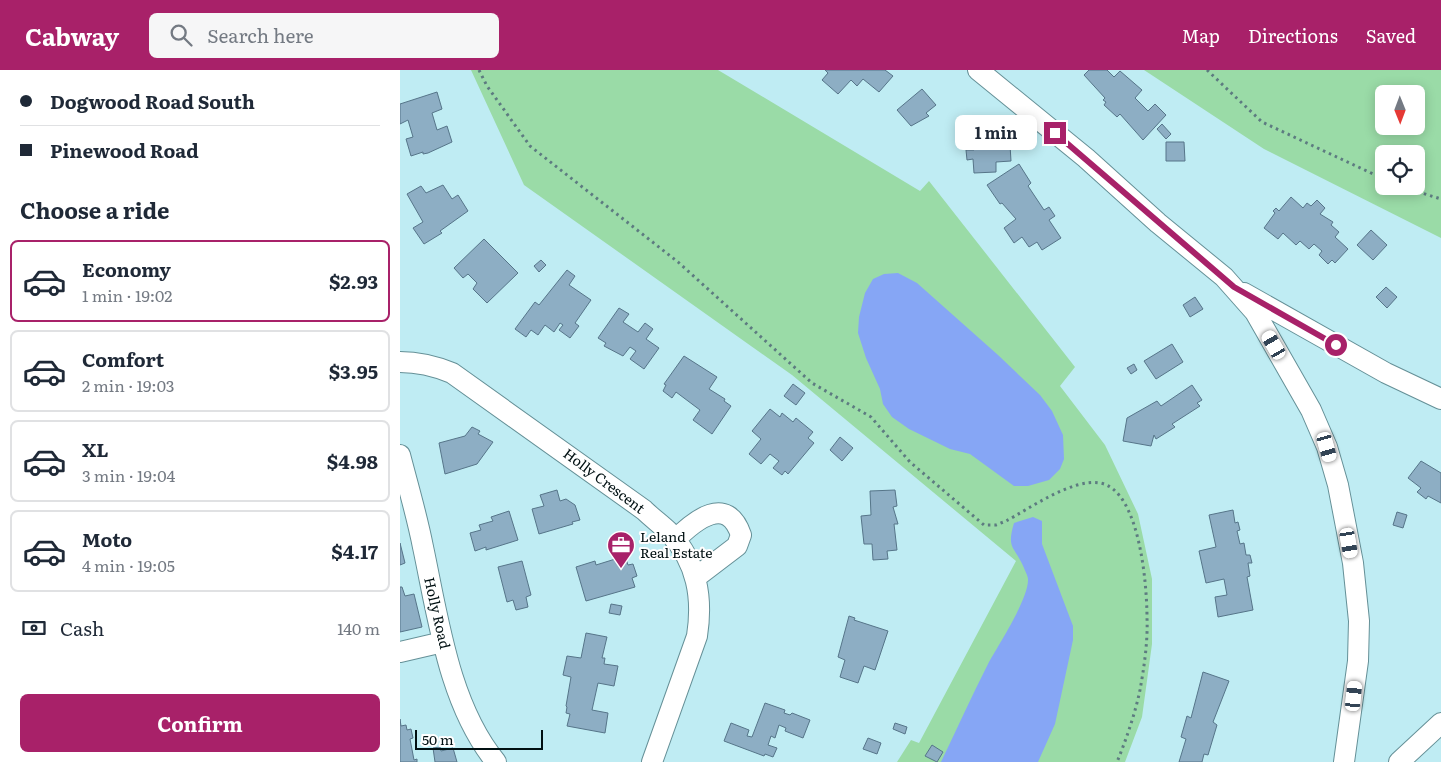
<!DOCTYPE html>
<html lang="en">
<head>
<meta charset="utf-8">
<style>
	:root { --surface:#fff; --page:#f6f6f7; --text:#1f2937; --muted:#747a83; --line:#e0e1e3; --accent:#a82169 }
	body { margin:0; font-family:Literata,serif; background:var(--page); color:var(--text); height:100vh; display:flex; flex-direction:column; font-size:19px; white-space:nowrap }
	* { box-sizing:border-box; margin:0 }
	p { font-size:16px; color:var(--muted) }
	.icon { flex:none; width:28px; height:28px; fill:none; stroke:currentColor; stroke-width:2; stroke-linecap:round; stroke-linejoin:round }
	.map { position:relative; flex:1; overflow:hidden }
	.drawer { display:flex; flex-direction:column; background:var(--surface); width:400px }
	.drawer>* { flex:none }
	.guide { display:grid; align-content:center; height:110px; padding:0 20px; background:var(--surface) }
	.needle { width:32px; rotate:179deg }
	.tools { position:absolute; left:975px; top:15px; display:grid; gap:10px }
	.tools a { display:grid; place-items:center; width:50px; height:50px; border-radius:8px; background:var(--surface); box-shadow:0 2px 12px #0003; font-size:25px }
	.scale { position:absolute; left:15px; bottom:12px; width:128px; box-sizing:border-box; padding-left:5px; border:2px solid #011012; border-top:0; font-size:14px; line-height:18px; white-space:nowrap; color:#011012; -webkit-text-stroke:4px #fff; paint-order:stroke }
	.end { position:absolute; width:22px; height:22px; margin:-11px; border:6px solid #a82169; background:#fff; box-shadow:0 0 0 2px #fff }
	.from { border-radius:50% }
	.bubble { position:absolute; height:35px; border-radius:8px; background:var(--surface); box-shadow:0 2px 12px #0003; font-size:16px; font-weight:700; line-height:35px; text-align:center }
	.car { position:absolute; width:15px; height:30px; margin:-15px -8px; border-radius:6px; box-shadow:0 0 4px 1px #0007; background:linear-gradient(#fff 24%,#345 0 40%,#fff 0 76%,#345 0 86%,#fff 0) }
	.guide b { display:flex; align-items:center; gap:18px; height:48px; font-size:19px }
	.guide b+b { border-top:1px solid var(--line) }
	.guide i { width:12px; height:12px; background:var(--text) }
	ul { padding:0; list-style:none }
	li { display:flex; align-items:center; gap:15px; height:82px; margin:0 10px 8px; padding:0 10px; border:2px solid var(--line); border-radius:8px }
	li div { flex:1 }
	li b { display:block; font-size:19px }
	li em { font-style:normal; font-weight:700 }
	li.on { border-color:var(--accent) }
	li>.icon { width:45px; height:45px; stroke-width:1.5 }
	h2 { padding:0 20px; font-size:22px; line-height:60px }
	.pay { display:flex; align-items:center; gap:12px; height:55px; padding:0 20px; font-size:19px }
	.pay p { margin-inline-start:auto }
	.primary-button { display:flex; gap:10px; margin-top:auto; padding:10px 20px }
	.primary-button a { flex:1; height:58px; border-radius:8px; background:var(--accent); color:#fff; font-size:20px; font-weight:700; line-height:58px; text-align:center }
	header { display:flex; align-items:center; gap:30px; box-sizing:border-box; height:70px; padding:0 25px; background:var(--accent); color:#fff }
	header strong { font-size:24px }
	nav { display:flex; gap:28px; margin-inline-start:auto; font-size:18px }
	.search { width:350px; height:45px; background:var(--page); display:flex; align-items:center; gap:12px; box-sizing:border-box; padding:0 18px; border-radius:8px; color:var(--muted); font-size:19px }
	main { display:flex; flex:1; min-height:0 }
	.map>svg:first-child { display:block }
	.green { fill:#9adba7; fill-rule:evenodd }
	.water { fill:#86a6f5 }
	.building { fill:#8daec4; stroke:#567589 }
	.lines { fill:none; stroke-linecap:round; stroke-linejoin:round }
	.minor-casing { stroke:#659097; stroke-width:22 }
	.path { stroke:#5d7b80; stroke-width:3; stroke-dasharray:2.5 4; stroke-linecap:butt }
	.minor { stroke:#fff; stroke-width:20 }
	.route { stroke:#a82169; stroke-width:6 }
	.labels { text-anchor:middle; stroke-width:4; stroke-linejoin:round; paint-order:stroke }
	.street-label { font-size:14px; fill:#011012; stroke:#fff }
	.poi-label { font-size:14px; fill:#011012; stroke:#fff; text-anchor:start }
</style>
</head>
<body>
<header>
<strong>Cabway</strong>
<div class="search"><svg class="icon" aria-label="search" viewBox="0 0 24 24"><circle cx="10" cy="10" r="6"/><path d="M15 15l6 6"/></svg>Search here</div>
<nav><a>Map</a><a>Directions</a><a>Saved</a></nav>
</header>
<main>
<section class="drawer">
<div class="guide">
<b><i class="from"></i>Dogwood Road South</b>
<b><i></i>Pinewood Road</b>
</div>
<h2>Choose a ride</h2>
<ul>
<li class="on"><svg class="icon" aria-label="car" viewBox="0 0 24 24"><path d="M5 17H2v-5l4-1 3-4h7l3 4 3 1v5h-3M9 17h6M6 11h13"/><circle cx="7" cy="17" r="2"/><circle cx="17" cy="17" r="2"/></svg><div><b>Economy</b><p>1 min · 19:02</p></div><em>$2.93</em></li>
<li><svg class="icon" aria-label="car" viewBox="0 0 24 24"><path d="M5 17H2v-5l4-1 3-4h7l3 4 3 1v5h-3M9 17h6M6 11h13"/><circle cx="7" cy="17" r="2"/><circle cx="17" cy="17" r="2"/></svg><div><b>Comfort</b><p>2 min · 19:03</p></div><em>$3.95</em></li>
<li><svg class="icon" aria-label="car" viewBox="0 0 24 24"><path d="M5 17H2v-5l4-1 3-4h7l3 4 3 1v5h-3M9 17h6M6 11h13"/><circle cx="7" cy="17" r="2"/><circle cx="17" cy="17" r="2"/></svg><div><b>XL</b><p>3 min · 19:04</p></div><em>$4.98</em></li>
<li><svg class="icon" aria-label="car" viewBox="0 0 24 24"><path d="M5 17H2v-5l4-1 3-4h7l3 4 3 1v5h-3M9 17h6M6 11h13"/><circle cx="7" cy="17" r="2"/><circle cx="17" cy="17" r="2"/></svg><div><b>Moto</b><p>4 min · 19:05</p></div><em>$4.17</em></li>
</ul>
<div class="pay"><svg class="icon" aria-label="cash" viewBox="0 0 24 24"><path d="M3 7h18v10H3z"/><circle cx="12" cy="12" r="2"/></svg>Cash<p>140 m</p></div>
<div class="primary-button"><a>Confirm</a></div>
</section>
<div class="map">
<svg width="1041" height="692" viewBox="0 0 1041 692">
	<rect width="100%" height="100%" fill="#bfecf3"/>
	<path class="green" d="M71 0H318L520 121 529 111 675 297 660 316 705 375 738 444 752 509V574L742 647 725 692H497L511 670 519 673 616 491 392 305 124 115Z
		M744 0H1041V168L864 79ZM984 24H1016V56H984ZM984 84H1016V116H984Z"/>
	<path class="water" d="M498 203 517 213 598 285 640 325 652 341 663 365 664 389 660 399 649 410 628 416H614L570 384 550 379 509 359 492 347 483 334 480 319 466 288 458 263 459 247 465 223 473 209 484 204Z
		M633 447 642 451V474L673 556V570L655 654 638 692H541C557 659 572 625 589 592 599 574 629 528 628 509 628 506 625 501 624 498 615 476 606 480 614 453Z"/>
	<path class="building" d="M425 0H485L493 6 479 22 463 9 457 16 451 10 438 24 422 10 428 3Z
		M689 0H707L714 7 720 1 742 20 735 28 748 41 755 34 766 45 743 70 720 44 717 47 704 35 706 32 703 30 705 28 684 5Z
		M522 19 536 35 526 43 529 46 511 56 497 40Z
		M37 22 42 39 32 43 37 60 47 56 52 72 28 83 23 84V82L11 86 6 69 13 67 8 50 0 54V34Z
		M762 54 771 64 766 69 757 59Z
		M766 72H784L785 91H766Z
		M573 75H610L611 91 596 92V102L574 103 573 89 567 90 566 80H574Z
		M619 94 631 113 628 116 644 140 649 137 655 146 649 150 661 168 642 180 637 172 629 177 622 167 614 173 604 158 616 149 602 133 600 134 587 115Z
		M43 115 52 129 58 125 68 141 40 161 42 163 24 174 13 158 23 152 7 124 21 116 26 123Z
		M891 127 903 138 907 133 911 136 917 130 925 138 920 144 933 152 931 155 939 162 935 167 948 179 935 193 932 190 928 194 919 185 922 181 914 174 909 179 900 171 896 175 883 163 878 169 864 158 875 143 873 141 876 138 879 141Z
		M971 160 987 175 973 190 957 175Z
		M84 169 118 203 87 233 73 219 77 213 68 204 63 208 54 198Z
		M141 190 146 195 139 202 134 196Z
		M167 200 175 206 169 215 191 230 175 253 179 256 170 268 159 260 163 255 160 253 154 262 145 255 138 265 131 260 126 267 115 259 135 232 139 235Z
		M986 217 997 227 987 238 976 227Z
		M795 227 803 239 790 247 783 235Z
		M219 238 229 244 223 252 238 262 245 253 253 259 246 269 259 278 244 299 230 289 236 281 230 277 223 286 204 276 206 273 198 268Z
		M772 274 783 292 756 309 744 291Z
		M284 286 317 307 309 319 325 329 324 331 331 336 312 364 293 350 300 340 276 322 272 328 263 321 266 315 264 314Z
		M734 294 737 300 731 304 727 298Z
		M393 314 405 323 396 335 384 326Z
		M792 315 802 330 797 333 800 336 772 354 775 357 756 369 754 365 751 376 723 371 727 348 757 331 761 336Z
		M370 339 380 347 382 343 393 352 396 348 413 362 408 368 414 373 388 404 385 401 382 405 373 398 379 391 370 384 361 394 349 384 361 369 352 361Z
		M72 357 80 361 78 364 93 372 77 394 45 404 39 373 65 366Z
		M440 367 453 378 442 391 430 380Z
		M1021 391 1041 403V433L1028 426 1026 429 1017 422 1021 418 1008 408Z
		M157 420 160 431 166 429 175 435 180 450 172 452 173 454 139 464 132 439 144 436 140 425Z
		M495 420 497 436 493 437 498 454H494L497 480 487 481 488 489 473 490 472 474H464L461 446 471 445 470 421Z
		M833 440 835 453 838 452 840 460 837 461 840 474 844 473 846 485H850L852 493H848L850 506 847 507 853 540 818 547 815 527 827 525 824 509 806 513 799 481 816 477 809 445Z
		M109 441 118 470 86 480V477L75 481 70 463 81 460 79 455 93 451 91 447Z
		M997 442 1007 445 1003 458 993 455Z
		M0 473 5 493 0 495Z
		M225 486 228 495 233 494 237 506 232 508 235 517 186 531 176 497 195 491 196 495Z
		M122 491 131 525 126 527 128 537 116 540 113 530 107 532 98 497Z
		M0 517H2L5 526 14 524 22 557 0 562Z
		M211 534 222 536 220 545 209 543Z
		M449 546 455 548 454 550 488 561 475 600 464 596 458 613 440 607 445 590 438 587Z
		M186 563 207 567 202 588H205L204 594 218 596 214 616 198 613 192 640 208 643 205 663 167 656 170 644 166 643 167 637 166 636 171 607 163 605 167 586 181 588Z
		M803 602 829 611 813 652 817 655 808 685 804 684 802 692H779L786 669 781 667 787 646 791 648Z
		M365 633 385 640 384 643 390 645 392 643 410 650 403 668 385 661 386 658 379 655 375 668 371 666 368 675 377 678 373 687 365 684 364 686 324 671 331 653 349 660 347 666 352 667Z
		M0 649 1 656 6 655 7 660 11 659 13 668 10 669 14 690 17 689V692H0Z
		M495 653 507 657 505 664 493 659Z
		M468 668 481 673 477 684 463 679Z
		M532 675 543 682 537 692 525 686Z
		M40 677 41 681 53 678 57 692H35L33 678Z"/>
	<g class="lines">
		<g class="minor-casing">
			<path id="minor" d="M578 0 686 88 758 153 824 207 855 242 911 340 927 377 938 415 953 493 959 551 958 591 944 692
				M844 223 986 303 1041 329
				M0 292C19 292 35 296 52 303L244 440C252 448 262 455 270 463 297 493 303 527 297 566L252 692
				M0 385C8 416 17 446 23 477 38 547 49 635 96 692
				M275 470C295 450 327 424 341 465L337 476 295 508
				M0 582 43 572
				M999 692 1041 653"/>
		</g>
		<path class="path" d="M79 0 87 16 130 76 278 192 412 313 471 347 510 392 584 455H596L606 451C629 439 672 408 700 413 740 420 747 516 747 548 748 571 744 598 740 620 735 644 726 670 717 692
			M807 0 862 52 984 109
			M999 116 1041 129"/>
		<use href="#minor" class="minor"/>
	</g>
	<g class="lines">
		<path class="route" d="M655 63 834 217 936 275"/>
	</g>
	<defs>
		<g id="office-pin" transform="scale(1.4375)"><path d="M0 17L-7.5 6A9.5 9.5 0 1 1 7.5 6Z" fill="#a82169" stroke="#fff"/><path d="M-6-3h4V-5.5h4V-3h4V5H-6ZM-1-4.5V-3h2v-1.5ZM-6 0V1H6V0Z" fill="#fff"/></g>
	</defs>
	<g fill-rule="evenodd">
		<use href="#office-pin" x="221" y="475"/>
	</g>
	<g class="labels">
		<g class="street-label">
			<text transform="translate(204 411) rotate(37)" y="5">Holly Crescent</text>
			<text transform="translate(37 543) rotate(77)" y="5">Holly Road</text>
		</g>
		<g class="poi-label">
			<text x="240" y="472">Leland<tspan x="240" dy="16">Real Estate</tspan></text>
		</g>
	</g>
</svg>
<div class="tools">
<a><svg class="needle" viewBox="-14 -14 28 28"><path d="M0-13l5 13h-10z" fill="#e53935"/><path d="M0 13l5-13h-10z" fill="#747a83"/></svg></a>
<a><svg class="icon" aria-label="locate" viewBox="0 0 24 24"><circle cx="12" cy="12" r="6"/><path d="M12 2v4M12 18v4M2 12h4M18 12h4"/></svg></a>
</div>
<div class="scale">50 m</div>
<i class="end from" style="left:936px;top:275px"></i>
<i class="end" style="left:655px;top:63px"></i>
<div class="bubble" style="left:555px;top:45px;width:82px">1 min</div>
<i class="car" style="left:874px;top:275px;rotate:330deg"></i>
<i class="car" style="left:927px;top:377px;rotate:164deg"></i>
<i class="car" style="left:949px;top:473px;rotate:170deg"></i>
<i class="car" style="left:954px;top:626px;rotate:6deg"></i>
</div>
</main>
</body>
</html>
